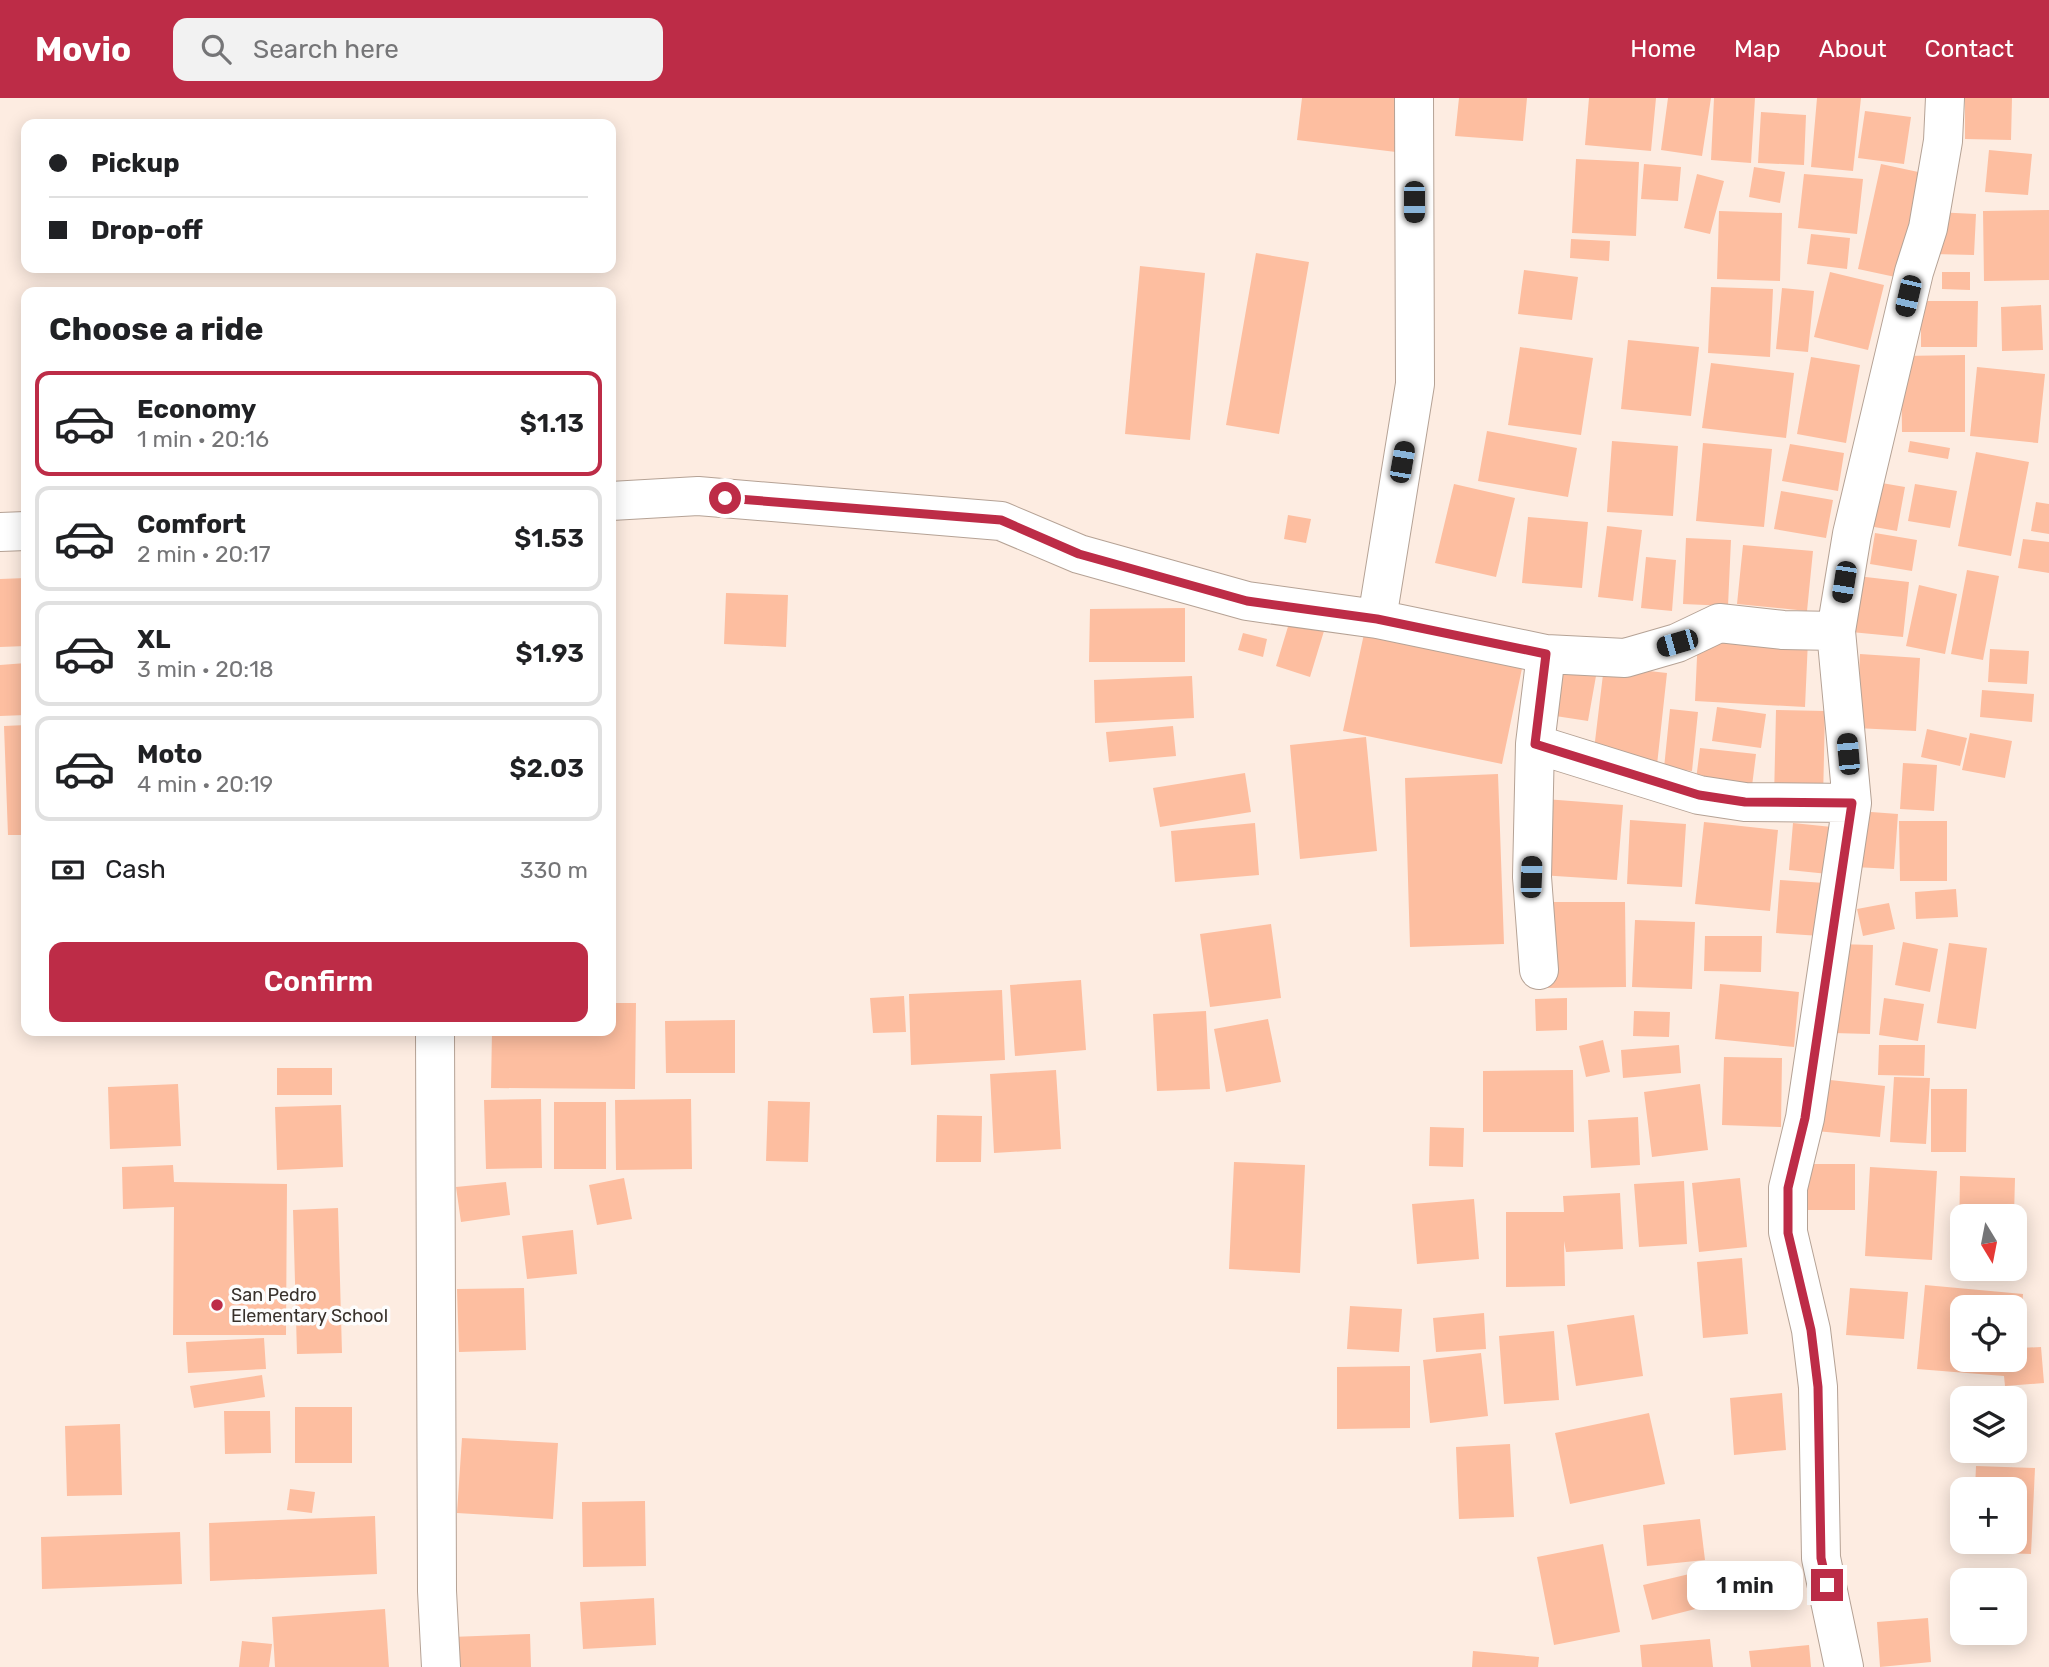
<!DOCTYPE html>
<html lang="en">
<head>
<meta charset="utf-8">
<style>
	:root { --surface:#fff; --page:#f2f2f2; --text:#202124; --muted:#757577; --line:#e0e0e0; --accent:#bd2c47 }
	body { margin:0; font-family:Rubik,sans-serif; background:var(--page); color:var(--text); height:100vh; display:flex; flex-direction:column; font-size:26px; white-space:nowrap }
	* { box-sizing:border-box; margin:0 }
	p { font-size:23px; color:var(--muted) }
	.icon { flex:none; width:38px; height:38px; fill:none; stroke:currentColor; stroke-width:2; stroke-linecap:round; stroke-linejoin:round }
	.map { position:relative; flex:1; overflow:hidden }
	.details { position:absolute; left:21px; top:189px; width:595px; height:749px; display:flex; flex-direction:column; background:var(--surface); border-radius:14px; box-shadow:0 4px 18px #0003 }
	.details>* { flex:none }
	.banner { position:absolute; left:21px; top:21px; width:595px; height:154px; border-radius:14px; box-shadow:0 4px 18px #0003; display:grid; align-content:center; height:154px; padding:0 28px; background:var(--surface) }
	.needle { width:46px; rotate:170deg }
	.buttons { position:absolute; left:1950px; top:1106px; display:grid; gap:14px }
	.buttons a { display:grid; place-items:center; width:77px; height:77px; border-radius:14px; background:var(--surface); box-shadow:0 4px 18px #0003; font-size:35px }
	.end { position:absolute; width:32px; height:32px; margin:-16px; border:9px solid #bd2c47; background:#fff; box-shadow:0 0 0 4px #fff }
	.from { border-radius:50% }
	.bubble { position:absolute; height:49px; border-radius:14px; background:var(--surface); box-shadow:0 4px 18px #0003; font-size:23px; font-weight:600; line-height:49px; text-align:center }
	.car { position:absolute; width:21px; height:42px; margin:-21px -10px; border-radius:9px; box-shadow:0 0 5px 2px #0007; background:linear-gradient(#222 24%,#8ab4d8 0 40%,#222 0 76%,#8ab4d8 0 86%,#222 0) }
	.banner b { display:flex; align-items:center; gap:24px; height:66px; font-size:26px }
	.banner b+b { border-top:2px solid var(--line) }
	.banner i { width:18px; height:18px; background:var(--text) }
	ul { padding:0; list-style:none }
	li { display:flex; align-items:center; gap:21px; height:105px; margin:0 14px 10px; padding:0 14px; border:4px solid var(--line); border-radius:14px }
	li div { flex:1 }
	li b { display:block; font-size:26px }
	li em { font-style:normal; font-weight:600 }
	li.active { border-color:var(--accent) }
	li>.icon { width:63px; height:63px; stroke-width:1.5 }
	h2 { padding:0 28px; font-size:32px; line-height:84px }
	.pay { display:flex; align-items:center; gap:18px; height:77px; padding:0 28px; font-size:26px }
	.pay p { margin-inline-start:auto }
	.primary-button { display:flex; gap:14px; margin-top:auto; padding:14px 28px }
	.primary-button a { flex:1; height:80px; border-radius:14px; background:var(--accent); color:#fff; font-size:28px; font-weight:600; line-height:80px; text-align:center }
	header { display:flex; align-items:center; gap:42px; box-sizing:border-box; height:98px; padding:0 35px; background:var(--accent); color:#fff }
	header strong { font-size:33px }
	nav { display:flex; gap:38px; margin-inline-start:auto; font-size:24px }
	.search { width:490px; height:63px; background:var(--page); display:flex; align-items:center; gap:18px; box-sizing:border-box; padding:0 24px; border-radius:14px; color:var(--muted); font-size:26px }
	.map>svg:first-child { display:block }
	.building { fill:#fdbea0; fill-rule:evenodd }
	.lines { fill:none; stroke-linecap:round; stroke-linejoin:round }
	.minor-casing { stroke:#b5a295; stroke-width:40 }
	.minor { stroke:#fff; stroke-width:38 }
	.route { stroke:#bd2c47; stroke-width:9 }
	.poi-dot { fill:#bd2c47; stroke:#fdfdfd; stroke-width:2.5 }
	.labels { text-anchor:middle; stroke-width:7; stroke-linejoin:round; paint-order:stroke }
	.poi-label { font-size:18px; fill:#38312b; stroke:#fdfdfd; text-anchor:start }
</style>
</head>
<body>
<header>
<strong>Movio</strong>
<div class="search"><svg class="icon" aria-label="search" viewBox="0 0 24 24"><circle cx="10" cy="10" r="6"/><path d="M15 15l6 6"/></svg>Search here</div>
<nav><a>Home</a><a>Map</a><a>About</a><a>Contact</a></nav>
</header>
<div class="map">
<svg width="2049" height="1569" viewBox="0 0 2049 1569">
	<rect width="100%" height="100%" fill="#fdece1"/>
	<path class="building" d="M1302 0H1402L1396 54 1297 42Z
		M1459 0H1527L1523 43 1455 38Z
		M1589 0H1656L1651 53 1585 47Z
		M1668 0H1711L1702 58 1661 52Z
		M1714 0H1755L1751 65 1711 62Z
		M1817 0H1861L1853 73 1811 69Z
		M1965 0H2012L2011 42 1965 41Z
		M1865 13 1911 19 1904 66 1858 60Z
		M1761 14 1806 17 1804 67 1758 65Z
		M1989 52 2032 56 2028 97 1985 94Z
		M1576 61 1639 64 1636 138 1572 135Z
		M1644 66 1681 69 1678 103 1641 101Z
		M1881 66 1923 75 1900 180 1858 171Z
		M1754 69 1785 74 1780 105 1749 99Z
		M1697 76 1724 83 1710 136 1684 130Z
		M1804 76 1863 81 1857 136 1798 130Z
		M2049 112V182L1984 183 1983 113Z
		M1719 113 1782 115 1780 183 1717 181Z
		M1935 114 1976 116 1974 157 1933 156Z
		M1811 136 1850 140 1847 171 1807 166Z
		M1571 141 1610 143 1609 163 1570 160Z
		M1256 155 1309 164 1279 336 1226 327Z
		M1140 168 1205 175 1190 342 1125 336Z
		M1524 172 1578 179 1572 222 1518 216Z
		M1830 174 1884 187 1868 252 1814 239Z
		M1942 174H1970V192L1942 191Z
		M1711 189 1773 191 1770 259 1708 255Z
		M1782 190 1814 193 1808 254 1776 251Z
		M1921 203H1978L1977 249H1921Z
		M2041 207 2043 252 2002 253 2001 209Z
		M1628 242 1699 249 1691 318 1621 311Z
		M1520 249 1593 260 1581 337 1508 327Z
		M1965 257V334H1902L1901 258Z
		M1811 259 1860 267 1846 345 1797 336Z
		M1711 265 1794 275 1786 340 1702 330Z
		M1977 269 2045 276 2038 345 1970 338Z
		M1487 333 1577 350 1568 399 1478 383Z
		M1612 343 1678 348 1673 418 1607 414Z
		M1910 343 1950 350 1948 361 1908 354Z
		M1703 345 1772 351 1764 429 1696 423Z
		M1790 346 1844 355 1838 393 1782 383Z
		M1976 354 2029 364 2011 458 1958 448Z
		M1870 383 1905 389 1897 433 1863 427Z
		M1454 386 1515 400 1496 479 1435 465Z
		M1915 386 1957 393 1950 430 1908 423Z
		M1781 393 1833 402 1826 440 1774 431Z
		M2036 404 2049 406V436L2031 433Z
		M1288 417 1311 421 1306 445 1284 441Z
		M1528 419 1588 424 1582 490 1522 485Z
		M1607 428 1642 432 1633 503 1598 499Z
		M1875 435 1917 442 1912 473 1870 466Z
		M1686 440 1731 442 1728 508 1683 506Z
		M2023 441 2049 444V475L2018 470Z
		M1743 447 1813 453 1807 513 1737 506Z
		M1646 459 1676 462 1672 513 1641 510Z
		M1967 472 1999 478 1983 562 1951 556Z
		M1857 478 1909 484 1903 539 1851 534Z
		M26 480V548L0 549V481Z
		M1919 487 1957 496 1945 556 1906 548Z
		M726 495 788 497 786 549 724 546Z
		M1185 510V564H1089L1090 511Z
		M1290 522 1324 533 1310 579 1276 568Z
		M1367 522 1525 556 1502 666 1343 633Z
		M1243 535 1267 541 1263 559 1238 552Z
		M1698 537 1808 542 1805 609 1695 603Z
		M1990 551 2029 553 2027 586 1988 584Z
		M1860 556 1920 560 1916 633 1856 630Z
		M26 565V617L0 618V567Z
		M1604 568 1667 575 1657 667 1593 660Z
		M1556 571 1596 578 1588 623 1549 617Z
		M1192 578 1194 620 1095 625 1094 582Z
		M1982 592 2034 596 2032 624 1980 619Z
		M1717 609 1766 616 1761 650 1712 643Z
		M1670 611 1698 614 1692 673 1664 670Z
		M1776 612 1825 613 1823 702 1774 701Z
		M26 627V737H8L4 628Z
		M1173 628 1176 658 1109 664 1106 634Z
		M1927 631 1967 640 1960 668 1921 659Z
		M1970 635 2012 643 2005 680 1962 672Z
		M1366 639 1377 753 1300 761 1290 647Z
		M1700 650 1756 656 1751 696 1695 690Z
		M1903 665 1937 667 1934 713 1900 711Z
		M1245 675 1251 714 1160 729 1153 690Z
		M1498 676 1504 846 1410 849 1405 680Z
		M1545 701 1623 707 1617 782 1540 777Z
		M1858 713 1898 716 1894 771 1854 769Z
		M1630 722 1686 726 1682 789 1627 786Z
		M1899 723H1947V783H1900Z
		M1704 724 1778 732 1770 813 1695 806Z
		M1255 725 1259 777 1175 784 1171 733Z
		M1793 725 1832 729 1828 776 1789 772Z
		M1780 782 1825 785 1821 838 1776 835Z
		M1956 791 1958 819 1916 821 1915 794Z
		M1546 804H1625L1626 889 1546 890Z
		M1889 805 1895 831 1863 838 1857 811Z
		M1635 822 1695 824 1692 891 1632 889Z
		M1271 826 1281 900 1210 909 1200 836Z
		M1705 838H1762L1761 874 1704 873Z
		M1903 844 1938 851 1930 894 1895 887Z
		M1949 845 1987 850 1976 931 1937 925Z
		M1836 846 1873 847 1870 936 1833 935Z
		M1081 882 1086 952 1015 958 1010 887Z
		M1720 886 1799 894 1794 949 1715 941Z
		M1002 892 1005 962 911 967 909 896Z
		M904 898 906 934 873 935 870 900Z
		M1567 900V932L1536 933 1535 901Z
		M1884 900 1924 906 1918 943 1879 937Z
		M611 905H636L635 991 491 990 492 933H611Z
		M1206 913 1210 991 1157 993 1153 916Z
		M1634 913 1670 914 1669 939 1633 938Z
		M1268 921 1281 984 1226 994 1214 931Z
		M735 922V975H666L665 923Z
		M1603 942 1610 974 1586 979 1579 948Z
		M1679 947 1681 975 1623 980 1621 952Z
		M1879 947H1925L1924 978 1878 977Z
		M1724 959 1782 960 1781 1029 1722 1027Z
		M277 970H332V997H277Z
		M1056 972 1061 1051 994 1055 990 976Z
		M1573 972 1574 1034H1483V973Z
		M1894 979 1930 980 1926 1046 1890 1044Z
		M1821 981 1885 988 1880 1039 1816 1033Z
		M178 986 181 1048 110 1051 108 989Z
		M1700 986 1708 1052 1652 1059 1644 994Z
		M1931 991H1967L1966 1054H1931Z
		M541 1001 542 1070 486 1071 484 1002Z
		M691 1001 692 1071 616 1072 615 1002Z
		M768 1003 810 1004 808 1064 766 1063Z
		M554 1004H606V1071H554Z
		M341 1007 343 1069 277 1072 275 1009Z
		M937 1017 982 1018 981 1064H936Z
		M1638 1019 1640 1067 1591 1070 1588 1022Z
		M1430 1029 1464 1030 1463 1069 1429 1068Z
		M1234 1064 1305 1067 1300 1175 1229 1171Z
		M1806 1066H1855V1112H1806Z
		M173 1067 174 1084 287 1086 286 1237H173L174 1109 123 1111 122 1069Z
		M1870 1069 1937 1073 1932 1162 1865 1158Z
		M1960 1078 2015 1080 2014 1118H1962V1142H1959Z
		M624 1080 632 1121 597 1127 589 1087Z
		M1740 1080 1747 1149 1699 1154 1692 1085Z
		M1684 1083 1687 1146 1639 1149 1634 1086Z
		M506 1084 510 1117 461 1124 456 1089Z
		M1620 1095 1623 1151 1566 1154 1564 1143 1565 1188 1506 1189V1114H1564L1563 1098Z
		M1474 1101 1479 1161 1417 1166 1412 1106Z
		M338 1110 342 1255 297 1256 293 1112Z
		M573 1132 577 1176 527 1181 522 1138Z
		M1742 1160 1748 1236 1703 1240 1697 1164Z
		M1925 1187 2023 1196 2019 1250 2041 1249 2044 1285 2005 1288 2004 1278 1917 1271ZM1962 1209H2014V1262H1962Z
		M524 1190 526 1252 459 1254 457 1191Z
		M1850 1190 1908 1194 1904 1241 1846 1237Z
		M1350 1208 1402 1211 1399 1254 1347 1251Z
		M1484 1215 1486 1251 1436 1254 1433 1220Z
		M1634 1217 1643 1278 1576 1288 1567 1227Z
		M1554 1233 1559 1302 1504 1306 1499 1238Z
		M264 1240 266 1271 188 1275 186 1244Z
		M1481 1255 1488 1318 1430 1325 1423 1262Z
		M1410 1268V1330L1337 1331V1269Z
		M262 1277 265 1299 194 1310 190 1288Z
		M1782 1295 1786 1352 1734 1357 1730 1300Z
		M295 1309H352V1365H295Z
		M224 1313H270L271 1355 225 1356Z
		M1649 1315 1665 1386 1570 1406 1555 1335Z
		M120 1326 122 1397 67 1398 65 1328Z
		M462 1340 558 1345 553 1421 457 1415Z
		M1510 1346 1514 1419 1459 1421 1456 1349Z
		M1976 1368 2035 1370 2031 1456 1972 1454 1973 1444H2014V1391H1975Z
		M290 1391 315 1394 312 1415 287 1412Z
		M645 1403 646 1468 583 1469 582 1404Z
		M375 1418 377 1476 210 1483 209 1425Z
		M1700 1421 1705 1462 1647 1468 1643 1427Z
		M180 1434 182 1486 42 1491 41 1439Z
		M1603 1446 1620 1534 1554 1547 1537 1459Z
		M1702 1473 1711 1507 1652 1522 1643 1487Z
		M654 1500 656 1547 583 1551 580 1504Z
		M385 1511 389 1569H275L272 1519Z
		M1928 1520 1931 1564 1880 1569 1877 1524Z
		M530 1536 531 1569H452L451 1539Z
		M1710 1541 1713 1569H1642L1640 1547Z
		M242 1543 272 1546 269 1569H239Z
		M1809 1547 1811 1569H1751L1749 1553Z
		M1473 1553 1539 1559 1538 1569H1472Z"/>
	<g class="lines">
		<g class="minor-casing">
			<path id="minor" d="M611 403 698 398 1001 423 1079 456 1247 503 1377 521 1546 556 1625 560 1677 545 1719 525 1783 532 1836 533
				M0 434 26 433
				M1377 521 1415 286 1414 0
				M1535 646 1699 697 1745 704 1852 705
				M1539 872 1532 779 1535 646 1546 556
				M435 933 437 1493 441 1569
				M1844 1569 1821 1460 1818 1289 1811 1232 1788 1134V1090L1805 1020 1852 705 1836 533 1852 436 1914 174 1928 130 1943 43 1945 0"/>
		</g>
		<use href="#minor" class="minor"/>
	</g>
	<g class="lines">
		<path class="route" d="M725 400 1001 422 1079 456 1247 503 1377 521 1546 556 1535 646 1699 697 1745 704 1852 705 1805 1020 1788 1090V1135L1811 1232 1818 1289 1821 1460 1827 1487"/>
	</g>
	<circle class="poi-dot" cx="217" cy="1207" r="7"/>
	<g class="labels">
		<g class="poi-label">
			<text x="231" y="1203">San Pedro<tspan x="231" dy="21">Elementary School</tspan></text>
		</g>
	</g>
</svg>
<div class="buttons">
<a><svg class="needle" viewBox="-14 -14 28 28"><path d="M0-13l5 13h-10z" fill="#e53935"/><path d="M0 13l5-13h-10z" fill="#757577"/></svg></a>
<a><svg class="icon" aria-label="locate" viewBox="0 0 24 24"><circle cx="12" cy="12" r="6"/><path d="M12 2v4M12 18v4M2 12h4M18 12h4"/></svg></a>
<a><svg class="icon" aria-label="layers" viewBox="0 0 24 24"><path d="M12 4l9 5-9 5-9-5zM3 14l9 5 9-5"/></svg></a>
<a>+</a>
<a>−</a>
</div>
<i class="end from" style="left:725px;top:400px"></i>
<i class="end" style="left:1827px;top:1487px"></i>
<div class="bubble" style="left:1687px;top:1463px;width:116px">1 min</div>
<i class="car" style="left:1414px;top:104px;rotate:180deg"></i>
<i class="car" style="left:1908px;top:198px;rotate:193deg"></i>
<i class="car" style="left:1402px;top:364px;rotate:10deg"></i>
<i class="car" style="left:1844px;top:484px;rotate:189deg"></i>
<i class="car" style="left:1677px;top:545px;rotate:254deg"></i>
<i class="car" style="left:1848px;top:656px;rotate:355deg"></i>
<i class="car" style="left:1531px;top:779px;rotate:2deg"></i>
<div class="banner">
<b><i class="from"></i>Pickup</b>
<b><i></i>Drop-off</b>
</div>
<section class="details">
<h2>Choose a ride</h2>
<ul>
<li class="active"><svg class="icon" aria-label="car" viewBox="0 0 24 24"><path d="M5 17H2v-5l4-1 3-4h7l3 4 3 1v5h-3M9 17h6M6 11h13"/><circle cx="7" cy="17" r="2"/><circle cx="17" cy="17" r="2"/></svg><div><b>Economy</b><p>1 min · 20:16</p></div><em>$1.13</em></li>
<li><svg class="icon" aria-label="car" viewBox="0 0 24 24"><path d="M5 17H2v-5l4-1 3-4h7l3 4 3 1v5h-3M9 17h6M6 11h13"/><circle cx="7" cy="17" r="2"/><circle cx="17" cy="17" r="2"/></svg><div><b>Comfort</b><p>2 min · 20:17</p></div><em>$1.53</em></li>
<li><svg class="icon" aria-label="car" viewBox="0 0 24 24"><path d="M5 17H2v-5l4-1 3-4h7l3 4 3 1v5h-3M9 17h6M6 11h13"/><circle cx="7" cy="17" r="2"/><circle cx="17" cy="17" r="2"/></svg><div><b>XL</b><p>3 min · 20:18</p></div><em>$1.93</em></li>
<li><svg class="icon" aria-label="car" viewBox="0 0 24 24"><path d="M5 17H2v-5l4-1 3-4h7l3 4 3 1v5h-3M9 17h6M6 11h13"/><circle cx="7" cy="17" r="2"/><circle cx="17" cy="17" r="2"/></svg><div><b>Moto</b><p>4 min · 20:19</p></div><em>$2.03</em></li>
</ul>
<div class="pay"><svg class="icon" aria-label="cash" viewBox="0 0 24 24"><path d="M3 7h18v10H3z"/><circle cx="12" cy="12" r="2"/></svg>Cash<p>330 m</p></div>
<div class="primary-button"><a>Confirm</a></div>
</section>
</div>
</body>
</html>
